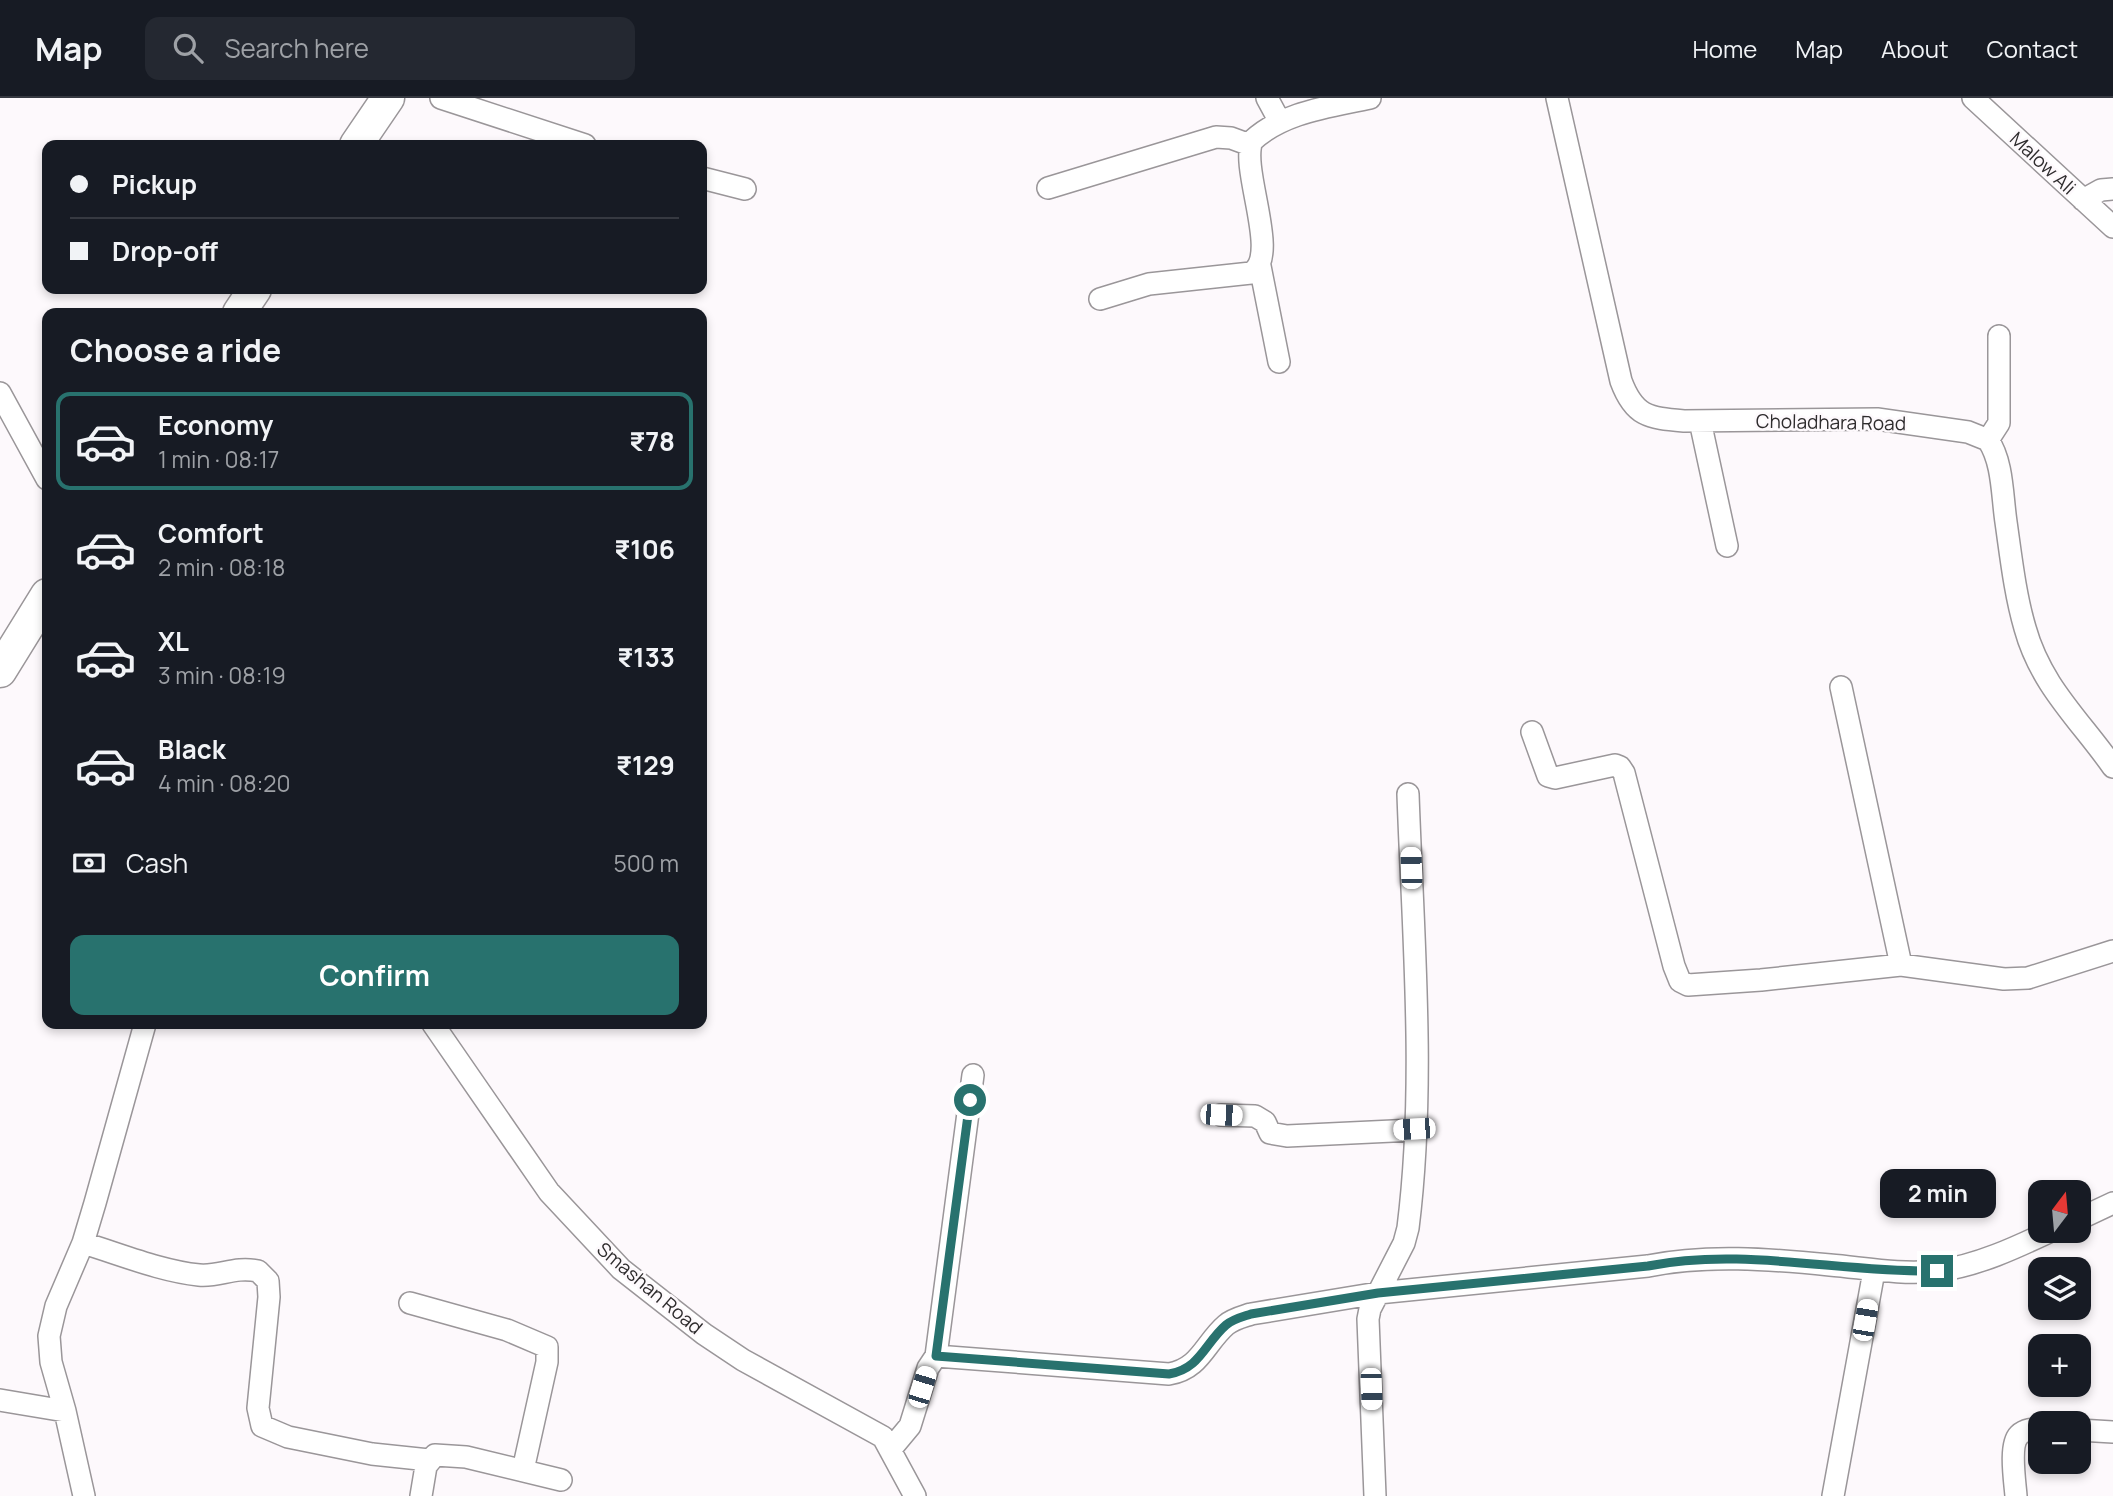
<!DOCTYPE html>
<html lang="en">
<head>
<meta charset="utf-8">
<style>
	:root { --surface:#171b24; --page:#242831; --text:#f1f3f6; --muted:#9ea1a6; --line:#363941; --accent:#28726e }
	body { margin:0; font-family:Manrope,sans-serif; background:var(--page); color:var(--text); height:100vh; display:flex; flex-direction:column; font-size:26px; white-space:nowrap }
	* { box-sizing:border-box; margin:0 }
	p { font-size:23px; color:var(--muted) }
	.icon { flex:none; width:38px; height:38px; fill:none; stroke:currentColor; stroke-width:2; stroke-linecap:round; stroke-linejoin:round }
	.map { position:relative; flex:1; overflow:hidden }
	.side { position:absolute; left:42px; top:210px; width:665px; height:721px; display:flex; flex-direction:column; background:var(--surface); border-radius:14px; box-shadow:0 4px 10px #0003 }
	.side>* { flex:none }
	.top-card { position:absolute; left:42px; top:42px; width:665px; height:154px; border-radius:14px; box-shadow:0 4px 10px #0003; display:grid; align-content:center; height:154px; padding:0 28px; background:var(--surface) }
	.needle { width:46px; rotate:16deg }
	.tools { position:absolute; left:2028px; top:1082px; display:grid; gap:14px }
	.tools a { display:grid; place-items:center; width:63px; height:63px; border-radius:14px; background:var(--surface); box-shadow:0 4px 10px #0003; font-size:35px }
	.end { position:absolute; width:32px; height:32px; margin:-16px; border:9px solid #28726e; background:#fff; box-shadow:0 0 0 4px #fff }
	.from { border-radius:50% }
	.bubble { position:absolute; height:49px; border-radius:14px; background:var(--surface); box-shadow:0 4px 10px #0003; font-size:23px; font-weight:700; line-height:49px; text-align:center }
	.car { position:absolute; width:21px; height:42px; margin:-21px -10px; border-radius:9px; box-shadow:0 0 5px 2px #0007; background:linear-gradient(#fff 24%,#345 0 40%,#fff 0 76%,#345 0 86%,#fff 0) }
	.top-card b { display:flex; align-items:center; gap:24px; height:66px; font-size:26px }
	.top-card b+b { border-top:2px solid var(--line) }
	.top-card i { width:18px; height:18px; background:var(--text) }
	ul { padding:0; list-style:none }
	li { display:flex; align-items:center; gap:21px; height:98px; margin:0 14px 10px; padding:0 14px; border:4px solid transparent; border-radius:14px }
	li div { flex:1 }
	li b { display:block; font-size:26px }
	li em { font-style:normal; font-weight:700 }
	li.active { border-color:var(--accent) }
	li>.icon { width:63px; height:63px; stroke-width:1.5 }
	h2 { padding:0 28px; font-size:32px; line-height:84px }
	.pay { display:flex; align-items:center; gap:18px; height:77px; padding:0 28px; font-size:26px }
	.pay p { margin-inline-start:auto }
	.cta { display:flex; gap:14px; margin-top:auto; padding:14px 28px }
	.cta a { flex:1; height:80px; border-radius:14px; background:var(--accent); color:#fff; font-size:28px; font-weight:700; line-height:80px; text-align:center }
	header { display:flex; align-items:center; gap:42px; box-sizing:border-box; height:98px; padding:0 35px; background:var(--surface); border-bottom:2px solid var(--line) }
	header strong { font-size:33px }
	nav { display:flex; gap:38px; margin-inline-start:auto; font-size:24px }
	.search { width:490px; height:63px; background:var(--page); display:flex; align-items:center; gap:18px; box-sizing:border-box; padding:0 24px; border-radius:14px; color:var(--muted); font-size:26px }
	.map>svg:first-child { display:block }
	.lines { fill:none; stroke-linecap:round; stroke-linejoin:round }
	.minor-casing { stroke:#9a9699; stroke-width:24 }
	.highway-casing { stroke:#9a9699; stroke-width:35 }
	.minor { stroke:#fff; stroke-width:21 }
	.highway { stroke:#fff; stroke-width:32 }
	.route { stroke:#28726e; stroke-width:9 }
	.labels { text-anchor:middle; stroke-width:5; stroke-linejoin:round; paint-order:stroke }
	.street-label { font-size:19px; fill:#2e2c2d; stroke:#fdf9fc }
</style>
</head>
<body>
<header>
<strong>Map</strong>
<div class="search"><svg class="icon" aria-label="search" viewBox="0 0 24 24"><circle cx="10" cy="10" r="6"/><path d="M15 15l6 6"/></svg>Search here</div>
<nav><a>Home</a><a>Map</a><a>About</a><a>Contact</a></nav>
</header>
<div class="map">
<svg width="2113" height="1398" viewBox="0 0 2113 1398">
	<rect width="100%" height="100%" fill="#fdf9fc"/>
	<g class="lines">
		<g class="minor-casing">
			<path id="minor" d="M441 0 585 47
				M1267 0 1280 24
				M1557 0 1621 283C1634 318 1648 320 1684 323L1877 321 1968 334 1988 342C2003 364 2002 397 2006 424 2011 459 2015 496 2025 530 2041 588 2080 622 2113 669
				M1973 0 2113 129
				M702 80 745 91
				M1048 90 1216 39 1231 40 1250 47
				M2083 102 2101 92 2113 91
				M1260 168 1279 264
				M1100 201 1149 186 1251 175C1281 159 1240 72 1252 43 1283 14 1329 9 1370 0
				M0 295 47 381
				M1700 323 1727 448
				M1988 342 1999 325V238
				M1841 589 1901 867
				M1532 634 1548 678 1555 680 1615 667 1620 669 1624 675 1674 868 1680 883 1688 887 1761 882 1901 867 2004 881 2028 880 2113 853
				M433 926 549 1094 621 1171 704 1236 743 1262 883 1339 915 1398
				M1221 1017 1255 1018 1265 1024 1270 1035 1287 1038 1414 1032
				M2079 1121 2113 1105
				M83 1145C120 1156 160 1173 199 1177 220 1179 234 1168 258 1173L268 1183 269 1199 258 1310 262 1328 288 1339 372 1356 429 1362
				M410 1205 507 1232 547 1249V1264L523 1372
				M936 1258 1169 1276C1200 1271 1205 1245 1226 1227 1233 1221 1242 1219 1251 1216L1378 1195 1648 1168C1706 1156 1770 1161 1830 1167 1865 1170 1901 1177 1937 1173 1977 1168 2017 1149 2053 1132
				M0 1302 65 1313
				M2079 1332 2113 1334
				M890 1352 910 1328 928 1270 936 1258 973 977
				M84 1398 65 1313 51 1264 49 1238 56 1208 83 1145 95 1105 145 926
				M421 1398 426 1368 435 1357 466 1359 561 1382
				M1375 1398 1368 1221 1370 1211 1404 1145 1408 1130C1426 986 1413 840 1408 696
				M1833 1398 1874 1173
				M2016 1398C2015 1384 2009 1347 2019 1337 2025 1331 2033 1331 2040 1331"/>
		</g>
		<g class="highway-casing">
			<path id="highway" d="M356 47 388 0
				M239 215 255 191
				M0 573 47 497"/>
		</g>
		<use href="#minor" class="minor"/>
		<use href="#highway" class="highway"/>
	</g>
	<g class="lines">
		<path class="route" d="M970 1002 936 1258 1169 1276C1200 1271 1205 1245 1226 1227 1233 1221 1242 1219 1251 1216L1378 1195 1648 1168C1743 1149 1841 1175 1937 1173"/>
	</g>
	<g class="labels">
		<g class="street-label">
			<text transform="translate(2043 65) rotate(43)" y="7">Malow Ali</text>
			<text transform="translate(1831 324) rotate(1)" y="7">Choladhara Road</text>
			<text transform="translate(650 1190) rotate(40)" y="7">Smashan Road</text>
		</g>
	</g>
</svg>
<div class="tools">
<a><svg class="needle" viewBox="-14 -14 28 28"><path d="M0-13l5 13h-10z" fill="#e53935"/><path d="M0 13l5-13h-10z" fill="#9ea1a6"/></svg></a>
<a><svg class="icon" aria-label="layers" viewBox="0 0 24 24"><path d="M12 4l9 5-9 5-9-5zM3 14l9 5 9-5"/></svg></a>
<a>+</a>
<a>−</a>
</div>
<i class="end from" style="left:970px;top:1002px"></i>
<i class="end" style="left:1937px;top:1173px"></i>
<div class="bubble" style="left:1880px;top:1071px;width:116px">2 min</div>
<i class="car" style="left:1411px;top:770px;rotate:358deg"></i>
<i class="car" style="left:1221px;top:1017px;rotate:92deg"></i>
<i class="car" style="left:1414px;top:1031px;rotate:267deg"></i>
<i class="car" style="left:1865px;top:1222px;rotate:10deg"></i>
<i class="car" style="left:922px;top:1289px;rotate:17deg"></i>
<i class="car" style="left:1371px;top:1291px;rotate:178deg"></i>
<div class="top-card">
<b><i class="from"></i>Pickup</b>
<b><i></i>Drop-off</b>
</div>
<section class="side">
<h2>Choose a ride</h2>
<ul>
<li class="active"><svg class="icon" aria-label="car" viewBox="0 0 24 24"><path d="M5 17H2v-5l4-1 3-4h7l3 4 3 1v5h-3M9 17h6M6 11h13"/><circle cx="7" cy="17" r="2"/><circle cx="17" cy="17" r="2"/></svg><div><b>Economy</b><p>1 min · 08:17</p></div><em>₹78</em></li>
<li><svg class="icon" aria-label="car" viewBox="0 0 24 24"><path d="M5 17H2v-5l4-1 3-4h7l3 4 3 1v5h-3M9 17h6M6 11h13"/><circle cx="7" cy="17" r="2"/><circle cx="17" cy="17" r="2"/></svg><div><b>Comfort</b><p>2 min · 08:18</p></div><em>₹106</em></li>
<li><svg class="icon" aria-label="car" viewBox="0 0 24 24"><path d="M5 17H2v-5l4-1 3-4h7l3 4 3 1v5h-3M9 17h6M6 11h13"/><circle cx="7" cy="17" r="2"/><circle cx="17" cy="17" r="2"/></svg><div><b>XL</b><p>3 min · 08:19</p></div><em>₹133</em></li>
<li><svg class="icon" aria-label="car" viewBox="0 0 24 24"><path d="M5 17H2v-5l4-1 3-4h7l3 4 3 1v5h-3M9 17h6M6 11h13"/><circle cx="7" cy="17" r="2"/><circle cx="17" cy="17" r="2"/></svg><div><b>Black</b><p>4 min · 08:20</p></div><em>₹129</em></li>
</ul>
<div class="pay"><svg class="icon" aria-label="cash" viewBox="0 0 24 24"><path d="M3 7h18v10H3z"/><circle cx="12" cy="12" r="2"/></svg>Cash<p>500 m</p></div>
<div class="cta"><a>Confirm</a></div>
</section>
</div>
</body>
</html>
